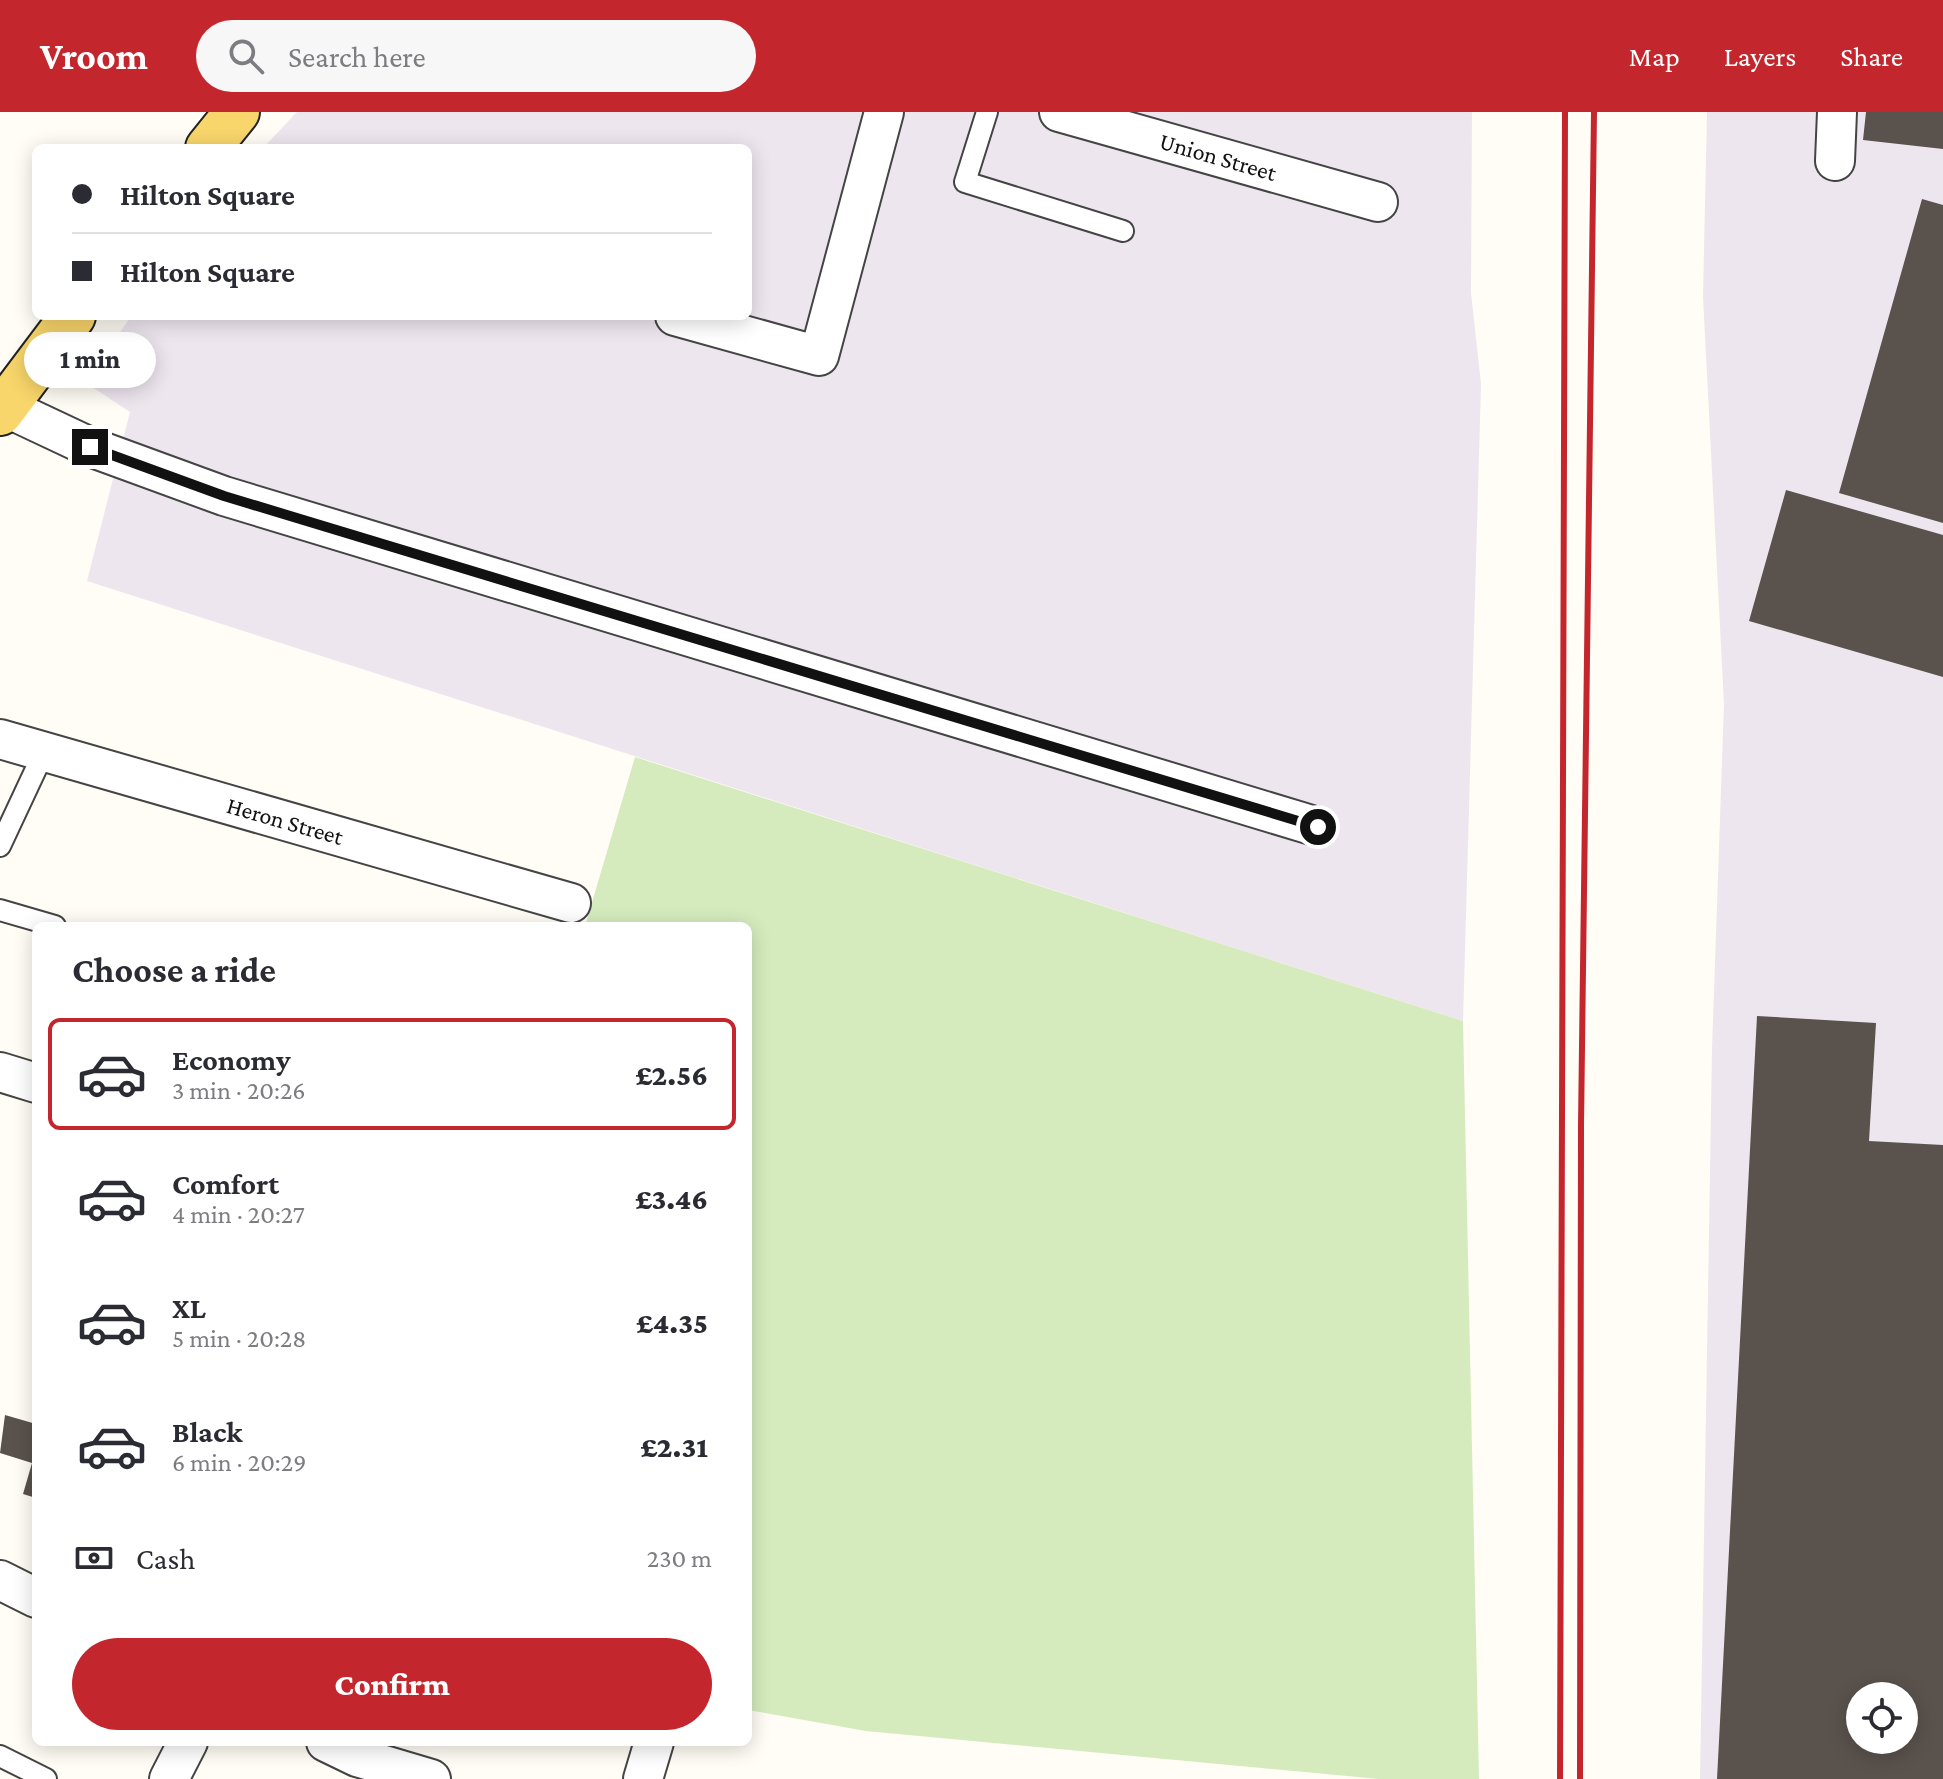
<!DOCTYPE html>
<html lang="en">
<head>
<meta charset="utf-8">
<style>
	:root { --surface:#fff; --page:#f7f7f7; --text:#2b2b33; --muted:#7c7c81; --line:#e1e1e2; --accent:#c4262e }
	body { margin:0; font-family:"Crimson Pro",serif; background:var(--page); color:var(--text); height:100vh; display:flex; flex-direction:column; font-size:30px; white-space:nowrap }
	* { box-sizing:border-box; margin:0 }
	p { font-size:26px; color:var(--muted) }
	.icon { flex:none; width:44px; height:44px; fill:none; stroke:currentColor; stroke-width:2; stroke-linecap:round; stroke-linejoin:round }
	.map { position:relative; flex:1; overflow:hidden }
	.sheet { position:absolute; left:32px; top:810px; width:720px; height:824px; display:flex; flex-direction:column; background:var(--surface); border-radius:12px; box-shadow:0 4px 20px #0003 }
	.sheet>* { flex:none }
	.guide { position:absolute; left:32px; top:32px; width:720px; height:176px; border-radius:12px; box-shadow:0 4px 20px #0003; display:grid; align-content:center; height:176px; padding:0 40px; background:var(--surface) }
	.fabs { position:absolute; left:1846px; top:1570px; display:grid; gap:16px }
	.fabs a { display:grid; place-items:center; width:72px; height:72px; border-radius:50%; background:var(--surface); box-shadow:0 4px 20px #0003; font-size:40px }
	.end { position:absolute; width:36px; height:36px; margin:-18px; border:10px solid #111; background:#fff; box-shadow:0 0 0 4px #fff }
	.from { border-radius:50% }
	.bubble { position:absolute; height:56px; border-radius:28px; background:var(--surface); box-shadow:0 4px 20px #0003; font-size:26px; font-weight:800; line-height:56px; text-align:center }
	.guide b { display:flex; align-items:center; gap:28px; height:76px; font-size:30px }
	.guide b+b { border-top:2px solid var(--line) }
	.guide i { width:20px; height:20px; background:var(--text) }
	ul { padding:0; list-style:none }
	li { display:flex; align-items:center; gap:24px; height:112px; margin:0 16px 12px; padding:0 24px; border:4px solid transparent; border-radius:12px }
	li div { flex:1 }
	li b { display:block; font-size:30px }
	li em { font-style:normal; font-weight:800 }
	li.active { border-color:var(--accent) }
	li>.icon { width:72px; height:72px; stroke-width:1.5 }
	h2 { padding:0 40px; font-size:36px; line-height:96px }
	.pay { display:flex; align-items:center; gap:20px; height:88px; padding:0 40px; font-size:30px }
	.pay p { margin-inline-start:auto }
	.cta { display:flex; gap:16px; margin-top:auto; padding:16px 40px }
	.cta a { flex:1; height:92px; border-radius:48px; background:var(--accent); color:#fff; font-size:32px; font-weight:800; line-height:92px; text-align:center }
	header { display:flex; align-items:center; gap:48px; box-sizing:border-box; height:112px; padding:0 40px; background:var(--accent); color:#fff }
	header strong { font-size:38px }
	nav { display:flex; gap:44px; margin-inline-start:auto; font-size:28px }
	.search { width:560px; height:72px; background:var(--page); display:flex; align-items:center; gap:20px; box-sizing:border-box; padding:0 28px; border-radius:44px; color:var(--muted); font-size:30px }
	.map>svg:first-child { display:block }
	.industrial { fill:#eee6ef; fill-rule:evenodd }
	.green { fill:#d5ebbd }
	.building { fill:#5a524d; fill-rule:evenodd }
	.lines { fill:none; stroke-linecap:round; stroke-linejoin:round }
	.lane-casing { stroke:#444; stroke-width:24 }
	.street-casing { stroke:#444; stroke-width:42 }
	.primary-casing { stroke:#222; stroke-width:48 }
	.lane { stroke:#fff; stroke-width:20 }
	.street { stroke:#fff; stroke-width:38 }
	.primary { stroke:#f9d66b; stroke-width:44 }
	.rail { stroke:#c4262e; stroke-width:6 }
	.route { stroke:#111; stroke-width:10 }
	.labels { text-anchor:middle; stroke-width:8; stroke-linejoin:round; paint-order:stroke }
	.street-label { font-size:24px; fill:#111; stroke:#fff }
</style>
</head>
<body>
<header>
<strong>Vroom</strong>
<div class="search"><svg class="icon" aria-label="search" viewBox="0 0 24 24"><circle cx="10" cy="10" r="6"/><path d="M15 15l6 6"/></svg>Search here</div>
<nav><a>Map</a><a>Layers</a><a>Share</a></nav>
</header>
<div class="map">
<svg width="1943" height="1667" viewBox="0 0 1943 1667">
	<rect width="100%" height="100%" fill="#fffdf5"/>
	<path class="industrial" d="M297 0H1472L1471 181 1481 272 1463 909 87 469 130 300 86 271 131 204H748V36H263Z
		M1707 0H1943V1667H1700L1712 937 1724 592 1703 185ZM1860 1584H1904V1628H1860Z"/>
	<path class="green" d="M635 645 1463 909 1479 1667H1379L866 1619 748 1598V814H585Z"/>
	<path class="building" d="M1866 0H1943V37L1863 28Z
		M1922 87 1943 93V411L1839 381Z
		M1786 378 1943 423V565L1749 509Z
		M1757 904 1876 911 1869 1029 1943 1033V1667H1717ZM1860 1584H1904V1628H1860Z
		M5 1303 36 1312V1386L23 1382 32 1351 0 1341Z"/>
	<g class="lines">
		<g class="lane-casing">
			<path id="lane" d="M987 0 965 70 1123 119
				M0 734 44 640
				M0 798 55 814
				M0 1644 46 1667"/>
		</g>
		<g class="street-casing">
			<path id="street" d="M1059 0 1378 90
				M1835 49 1837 0
				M675 204 819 244 884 0
				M5 295 90 335 224 384 1318 715
				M0 627 571 791
				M0 960 36 971
				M0 1468 36 1486
				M326 1630 357 1645 431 1667
				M169 1667 188 1630
				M643 1667 654 1630"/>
		</g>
		<g class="primary-casing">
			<path id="primary" d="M208 36 237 0
				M0 301 73 204"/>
		</g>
		<use href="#lane" class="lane"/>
		<use href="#street" class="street"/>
		<use href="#primary" class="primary"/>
		<path class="rail" d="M1560 1667 1565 0
			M1580 1667 1581 1013 1594 0"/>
	</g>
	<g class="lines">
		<path class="route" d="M90 335 224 384 1318 715"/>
	</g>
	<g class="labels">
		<g class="street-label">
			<text transform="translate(1218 45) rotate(16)" y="8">Union Street</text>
			<text transform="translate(285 709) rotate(16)" y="8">Heron Street</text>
		</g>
	</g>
</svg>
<div class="fabs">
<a><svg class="icon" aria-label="locate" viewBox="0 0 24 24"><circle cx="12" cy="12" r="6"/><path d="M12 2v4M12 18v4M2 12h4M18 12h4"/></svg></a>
</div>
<i class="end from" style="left:1318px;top:715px"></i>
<i class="end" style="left:90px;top:335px"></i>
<div class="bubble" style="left:24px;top:220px;width:132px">1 min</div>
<div class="guide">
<b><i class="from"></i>Hilton Square</b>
<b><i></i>Hilton Square</b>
</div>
<section class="sheet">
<h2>Choose a ride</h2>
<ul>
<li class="active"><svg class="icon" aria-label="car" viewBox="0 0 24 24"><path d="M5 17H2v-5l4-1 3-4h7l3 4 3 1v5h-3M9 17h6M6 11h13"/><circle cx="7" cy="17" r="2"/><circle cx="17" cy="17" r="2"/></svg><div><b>Economy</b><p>3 min · 20:26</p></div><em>£2.56</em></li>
<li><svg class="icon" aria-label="car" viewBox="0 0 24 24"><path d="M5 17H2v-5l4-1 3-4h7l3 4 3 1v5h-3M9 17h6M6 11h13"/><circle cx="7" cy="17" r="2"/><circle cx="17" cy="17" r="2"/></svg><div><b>Comfort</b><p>4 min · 20:27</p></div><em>£3.46</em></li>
<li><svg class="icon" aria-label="car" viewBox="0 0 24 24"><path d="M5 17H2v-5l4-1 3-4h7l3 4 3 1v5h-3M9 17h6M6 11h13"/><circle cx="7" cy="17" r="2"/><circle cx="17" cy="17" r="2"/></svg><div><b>XL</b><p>5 min · 20:28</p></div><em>£4.35</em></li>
<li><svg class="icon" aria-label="car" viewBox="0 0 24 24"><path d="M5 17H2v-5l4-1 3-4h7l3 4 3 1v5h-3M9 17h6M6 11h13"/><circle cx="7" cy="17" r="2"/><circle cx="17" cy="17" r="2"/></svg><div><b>Black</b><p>6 min · 20:29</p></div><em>£2.31</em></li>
</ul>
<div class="pay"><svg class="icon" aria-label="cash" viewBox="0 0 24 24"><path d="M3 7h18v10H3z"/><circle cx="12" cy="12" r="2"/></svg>Cash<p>230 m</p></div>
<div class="cta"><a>Confirm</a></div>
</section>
</div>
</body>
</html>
